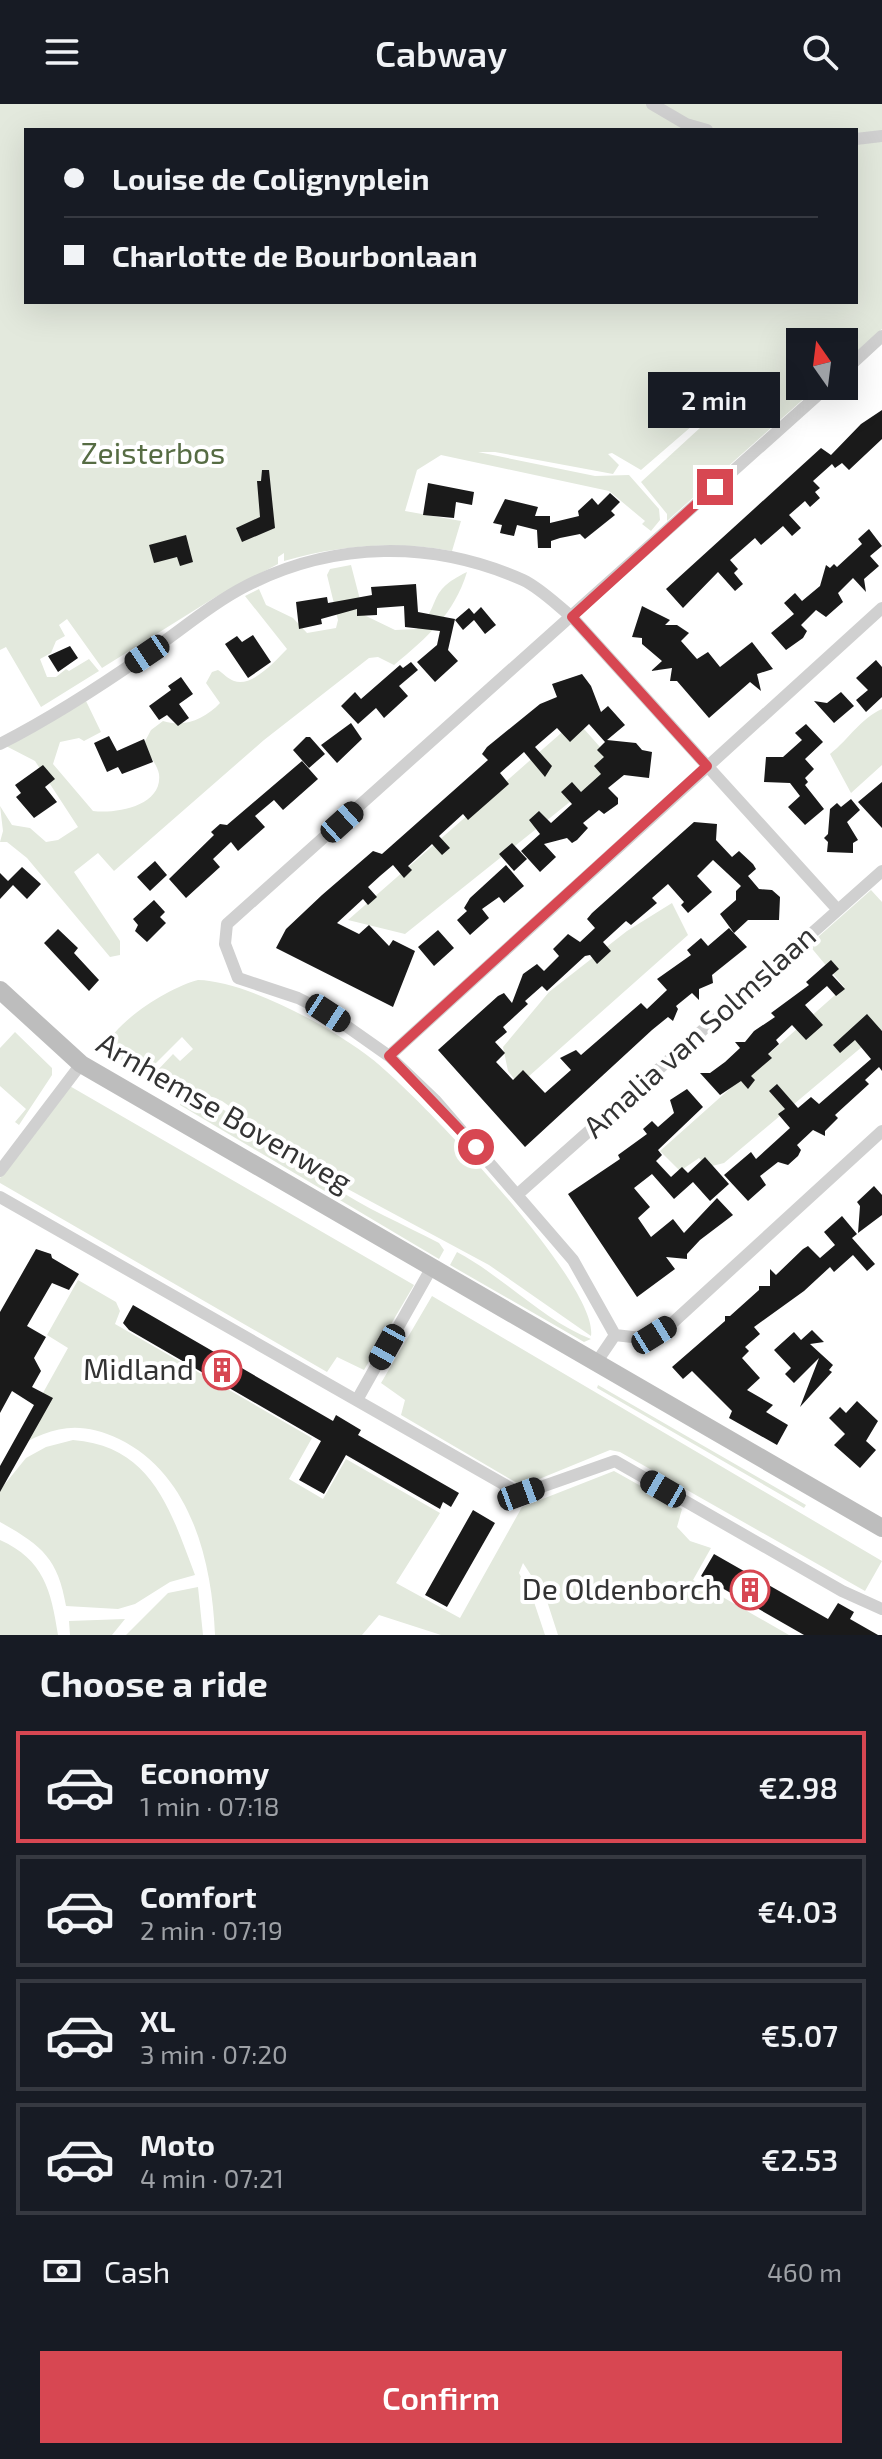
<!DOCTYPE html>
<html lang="en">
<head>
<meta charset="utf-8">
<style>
	:root { --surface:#171b24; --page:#242831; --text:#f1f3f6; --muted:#9ea1a6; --line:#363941; --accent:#d74752 }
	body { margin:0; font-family:"Exo 2",sans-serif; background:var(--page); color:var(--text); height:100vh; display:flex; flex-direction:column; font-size:30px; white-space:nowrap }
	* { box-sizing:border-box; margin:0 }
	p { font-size:26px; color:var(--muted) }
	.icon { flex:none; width:44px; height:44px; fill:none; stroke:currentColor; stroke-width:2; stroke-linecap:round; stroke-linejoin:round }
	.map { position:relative; height:1531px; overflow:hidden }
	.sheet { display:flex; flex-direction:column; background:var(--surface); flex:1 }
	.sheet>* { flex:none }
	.guide { position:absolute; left:24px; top:24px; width:834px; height:176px; border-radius:0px; box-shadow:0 8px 32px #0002; display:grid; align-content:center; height:176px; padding:0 40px; background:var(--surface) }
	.needle { width:52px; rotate:346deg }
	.fabs { position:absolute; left:786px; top:224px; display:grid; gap:16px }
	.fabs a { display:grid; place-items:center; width:72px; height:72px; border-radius:0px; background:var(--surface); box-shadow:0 8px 32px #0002; font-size:40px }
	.end { position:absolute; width:36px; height:36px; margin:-18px; border:10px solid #d74752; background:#fff; box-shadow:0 0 0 4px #fff }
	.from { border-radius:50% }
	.bubble { position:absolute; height:56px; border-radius:0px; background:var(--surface); box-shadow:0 8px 32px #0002; font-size:26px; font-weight:600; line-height:56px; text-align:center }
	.car { position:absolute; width:24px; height:48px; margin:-24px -12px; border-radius:10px; box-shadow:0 0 6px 2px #0007; background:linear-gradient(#222 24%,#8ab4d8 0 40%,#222 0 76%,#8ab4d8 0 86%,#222 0) }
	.guide b { display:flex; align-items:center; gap:28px; height:76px; font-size:30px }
	.guide b+b { border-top:2px solid var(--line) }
	.guide i { width:20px; height:20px; background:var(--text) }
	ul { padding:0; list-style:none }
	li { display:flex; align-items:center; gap:24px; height:112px; margin:0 16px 12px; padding:0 24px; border:4px solid var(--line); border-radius:0px }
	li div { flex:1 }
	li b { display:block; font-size:30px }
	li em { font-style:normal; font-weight:600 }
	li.active { border-color:var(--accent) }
	li>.icon { width:72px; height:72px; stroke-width:1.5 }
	h2 { padding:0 40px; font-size:36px; line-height:96px }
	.pay { display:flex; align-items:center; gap:20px; height:88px; padding:0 40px; font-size:30px }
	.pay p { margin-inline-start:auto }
	.button { display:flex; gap:16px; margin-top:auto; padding:16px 40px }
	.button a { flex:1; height:92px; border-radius:0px; background:var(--accent); color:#fff; font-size:32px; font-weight:600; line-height:92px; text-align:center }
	header { display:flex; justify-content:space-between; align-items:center; height:104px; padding:0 40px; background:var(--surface); font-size:36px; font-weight:600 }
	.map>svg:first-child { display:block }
	.green { fill:#e3e9dd; fill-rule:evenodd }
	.building { fill:#1a1a1a }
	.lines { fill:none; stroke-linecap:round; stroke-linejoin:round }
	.minor { stroke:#d0d0d0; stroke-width:12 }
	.secondary { stroke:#bdbdbd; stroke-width:18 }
	.route { stroke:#d74752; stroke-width:10 }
	.labels { text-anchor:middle; stroke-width:8; stroke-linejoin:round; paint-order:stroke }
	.park-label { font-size:30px; fill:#566c43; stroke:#fff }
	.street-label { font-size:30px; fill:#333; stroke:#fff }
	.poi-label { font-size:30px; fill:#333; stroke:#fff; text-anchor:end }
</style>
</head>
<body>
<header><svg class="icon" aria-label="menu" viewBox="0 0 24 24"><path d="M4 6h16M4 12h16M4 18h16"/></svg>Cabway<svg class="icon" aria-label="search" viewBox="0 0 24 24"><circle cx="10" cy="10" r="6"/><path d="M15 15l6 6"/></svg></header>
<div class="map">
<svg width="882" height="1531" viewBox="0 0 882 1531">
	<rect width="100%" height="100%" fill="#fff"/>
	<path class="green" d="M0 0H882V225L844 259V238H800V282H818L667 417V410L641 378 749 279 729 290 641 366 612 349 608 350 619 361 613 370 495 348H478L595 372 629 371 659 405 660 416 651 427 642 420 645 417 609 387 441 351 417 366 405 407 461 417 452 447C396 437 339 441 284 457V449L278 453V460L214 494 102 564 67 515 59 521 65 532 56 537 51 549 40 555 47 573H56L66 565 69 567 89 555 99 567 41 603 6 543 0 546ZM26 26H856V198H26Z
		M351 461 364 511 395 526 417 525C443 500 425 488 467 468 454 510 428 533 394 561L378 553 369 554 264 636 114 767 98 749 74 768 120 837V851L110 853 27 754 7 738H0L3 727 0 702 12 721 30 724 46 738 58 736 78 723 35 657 6 642 86 597 101 628 84 637 79 634 60 638 53 660 93 707C116 710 163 702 159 670 157 660 148 650 143 641L151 626 163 617C184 624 205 615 220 599L206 579 212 568 218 566C223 569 228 575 234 577 252 584 276 556 287 545L245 492 259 485 266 501 293 514 307 529 336 524 338 516 327 471 330 465Z
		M882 605V661L851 689 830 650C849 635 861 614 882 605Z
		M576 616 616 661 405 830 348 816Z
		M871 786 882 798V926L724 1059 708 1063 699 1054 680 1067 660 1047 844 883 809 841Z
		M672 799 688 831 519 981 508 967 503 943 549 888 627 827Z
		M198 876C247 877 333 924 372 955 417 990 599 1180 591 1232L489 1161 344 1083 222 997 154 970 173 950 180 957 193 945 182 933 147 968 103 947C115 917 168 884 198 876Z
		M15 928 52 964V971L19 1021 15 1018 26 1005 0 982V944Z
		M68 981 414 1181 364 1266 337 1253 327 1268 0 1079V1074Z
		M164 982C236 1001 271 1041 331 1081 364 1104 403 1120 439 1139L444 1146 439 1155 180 1001 181 997 162 986Z
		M457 1148C504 1173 544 1217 591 1235L584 1238 450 1161Z
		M78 1176 116 1198 120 1207 115 1220 312 1334 289 1375 323 1395 346 1355 440 1409 396 1479 460 1514 522 1403 614 1367 682 1405 677 1423 690 1437 711 1444 693 1476 789 1531H558L546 1494 523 1459 519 1469 534 1498 545 1531H441L379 1511 362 1531H215C212 1457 191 1370 119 1335 77 1315 48 1323 10 1348L68 1244 47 1231Z
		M432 1192 882 1457 865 1487 620 1348 610 1346 522 1382 401 1311 405 1296 381 1279Z
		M598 1281 806 1401 804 1404 597 1284Z
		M73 1336C153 1342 171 1408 195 1471L170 1478 135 1500 118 1505 66 1502C58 1454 41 1441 0 1418V1386L26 1354 46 1343Z
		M0 1436C44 1456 51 1486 58 1531H0Z
		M198 1483 203 1531H126L168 1489Z
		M125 1515 112 1531H70L69 1517Z"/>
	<path class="building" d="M882 306V335L849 366 842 359 835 364 832 360 813 377 820 384 815 388 820 394 810 403 805 397 789 411 801 424 792 432 783 422 761 441 755 434 730 456 738 465 734 469 743 480 735 487 718 468 683 504 666 485 821 344 831 351 861 320Z
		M262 366H269L275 424 242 438 236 424 260 413 257 377H261Z
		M428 379 474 388 472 401 456 398 454 414 423 411Z
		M610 389 620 398 611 407 615 411 585 435 580 430 560 434 551 437V444H538L537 426 517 421 514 432 500 429 502 421 493 419 505 395 538 403 535 412H550V419L579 412 578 407 592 394 598 401Z
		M869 425 882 442 870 452 879 462 864 475 866 488 853 474 838 489 843 498 826 513 816 506 801 521 807 527 803 534 786 546 771 529 794 510 784 499 795 489 802 497 820 482 826 461 830 464 834 460 837 463 862 440 858 435Z
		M186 431 193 458 180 462 177 453 154 459 149 441Z
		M416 480 418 508 455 515 448 546 458 557 435 578 417 558 437 541 440 527 405 523 404 502 377 504V511L357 512V505L321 515 322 520 299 525 296 498 327 493 328 499 372 491 371 483Z
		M642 502 670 516 665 521H677L689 529 681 537 697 555 708 548 720 563 752 538 773 565 757 570 761 587 750 578 709 614 677 577H670L672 564 651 567 662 557 642 540V534L632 533Z
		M481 503 496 521 485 530 474 516 463 526 455 516 469 504 474 510Z
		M253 531 271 558 248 574 225 540 237 532 242 538Z
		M70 542 78 554 58 568 48 552Z
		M876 556 882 563V593L866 608 856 596 868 586 856 574Z
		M411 558 418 566 399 582 408 592 384 614 376 604 358 620 341 602 355 588 361 595 400 561 403 564Z
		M582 570 591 582 601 608 608 602 625 621 607 636 636 639 642 646 652 648 649 674 624 671 608 684 618 694V700L604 710 599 706 583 719 588 724 577 736 572 739 567 734 544 740 556 753 540 768 521 747 540 730 529 716 539 707 551 719 572 700 561 688 572 678 581 688 601 670 594 662 604 653 597 646 605 638 589 620 570 638 557 624 535 643 552 662 545 673 524 648 500 669 509 680 468 716 463 710 439 732 450 744 442 751 432 740 408 762 412 766 404 774 393 761 380 772 368 783 377 793 368 801 363 795 337 819 359 830 369 821 389 842 393 836 415 847 393 903 276 844 286 825 322 791 373 747 382 750 488 656 482 650 487 643 540 600 557 593 552 580Z
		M181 573 193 590 179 600 189 614 178 622 167 611 159 616 149 602 171 586 168 582Z
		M841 588 854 602 834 619 814 597 827 599Z
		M351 619 362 635 337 659 321 641Z
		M806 620 823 638 805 655 814 665 805 674 808 678 805 681 824 705 805 721 788 703 800 692 790 679 764 678 766 653H783L802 636 795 629Z
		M109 632 117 647 144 635 153 658 122 670 118 663 107 668 94 639Z
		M306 633H310L325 650 309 664 293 646Z
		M302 657 318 675 283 706 274 696 255 712 265 723 238 747 231 738 213 755 220 763 186 794 169 775 214 731 211 728 220 720 227 721Z
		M43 661 55 675 45 683 57 698 34 714 16 693 21 689 15 681Z
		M882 678V724L858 698Z
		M851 695 860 706 847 718 858 736 853 739V749L827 748 828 738 824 734 828 730 830 705 837 699 841 703Z
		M694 718 717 720 716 736 732 753 739 747 753 760 756 765 748 772 759 785 772 786 780 793 779 816H748L734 829 720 810 736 796V787L741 782 713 756 697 772 712 788 688 809 681 801 684 798 668 780 652 794 657 799 631 821 626 817 603 838 611 847 597 860 590 851 585 852 547 887 542 882 525 897 528 900 503 923 507 928 495 938 505 949 496 958 513 976 523 966 545 989 571 966 560 954 576 946 581 951 641 899 647 905 667 886 657 875 691 851 687 846 701 834 708 842 729 824 747 843 712 871 713 879 699 885V896L692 889 676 902 678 905 673 917 668 913 652 926 525 1043 438 946 498 892 504 889 512 899 523 870 537 860 544 867 559 852 553 845 568 830 580 838 595 824 587 815 592 809Z
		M512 739 527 755 514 767 499 750Z
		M155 757 167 771 150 787 137 773Z
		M506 761 524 782 504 799 499 793 482 805 489 814 470 831 457 816 467 807 464 804 470 794Z
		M22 763 41 780 27 795 13 781 0 795V769L8 777Z
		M154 796 165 808 160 813 166 819 147 838 135 827 138 821 133 815Z
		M58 825 78 844 74 849 99 876 89 887 44 839Z
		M438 826 454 844 434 862 418 843Z
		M831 856 839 865 832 871 845 885 836 892 827 882 805 901 823 921 806 936 792 921 776 936 779 940 768 950 772 954 751 972 755 976 748 985 741 977 720 991 700 969H710L725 958 740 944 735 938H745L754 927 775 913 771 909 809 881 806 878Z
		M867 910 882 927V967L879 963 865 976 869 980 835 1011 838 1014 825 1027V1032L813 1026 797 1041 801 1046 798 1052 788 1061 778 1058 760 1072 766 1081 748 1097 724 1071 751 1048 756 1055 790 1024 778 1010 785 1005 769 987 777 980 798 1004 811 993 819 1000 871 955 855 936 840 949 833 941Z
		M687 985 703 1003 658 1046 662 1051 656 1057 671 1073 682 1063 688 1069 705 1053 729 1080 710 1097 693 1078 674 1095 652 1070 634 1084 650 1103 638 1114 651 1133 673 1115 684 1129 717 1094 733 1111 700 1136 687 1150V1155L666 1153 675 1165 637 1193 568 1090 620 1055 618 1051 647 1030 643 1025 652 1017 658 1023 674 1009 670 996Z
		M874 1082 882 1091V1111L858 1129 860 1102 857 1098Z
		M842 1112 857 1130 852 1134 875 1160 867 1167 853 1151 834 1168 830 1163 804 1187 754 1223 760 1230 745 1243 749 1247 742 1254 760 1274 747 1286 773 1301 766 1308 788 1321 777 1341 729 1314 732 1307 692 1267 683 1275 672 1263 725 1217V1212H730L759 1186V1182H770V1165L776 1171 803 1145 808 1142 820 1154 835 1141 824 1128Z
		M36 1145 51 1150 52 1154 79 1170 69 1186 52 1179 27 1222 46 1233 34 1254 41 1267 32 1283 53 1294 0 1388V1362L34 1301 12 1287 0 1309V1208Z
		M133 1201 333 1317 336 1311 361 1326 358 1331 459 1389 451 1403 443 1398 440 1405 346 1351 324 1390 299 1376 321 1337 129 1226 123 1219Z
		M812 1226 824 1238 810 1240 833 1261 829 1266 832 1268 800 1303 819 1254 794 1279 785 1270 791 1264 774 1246 794 1228 801 1236Z
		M857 1297 878 1317 866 1337 876 1346 860 1364 834 1341 845 1330 829 1314 840 1303 846 1309Z
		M473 1406 495 1419 447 1503 425 1491Z
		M714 1450 828 1515 838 1499 854 1508 850 1515 878 1531H804L701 1472Z"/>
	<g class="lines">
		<path class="minor" d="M652 0 686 20 707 26
			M856 35 882 32
			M844 267 882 232
			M0 640C51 614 99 583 145 551 179 528 211 500 246 482 334 437 433 436 523 476 540 484 557 501 572 513L838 806
			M389 952 882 504
			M0 1067 81 960
			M518 1090 882 767
			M0 1093 521 1390 615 1357 842 1487 882 1505
			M615 1231 573 1156 435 996 389 952 328 909 298 894 238 874 225 840 227 820 828 282
			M615 1231 641 1234 668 1223 882 1027
			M596 1259 615 1231
			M357 1296 432 1163"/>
		<path class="secondary" d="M0 886 81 960 882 1424"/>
	</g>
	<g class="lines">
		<path class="route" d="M476 1043 389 952 707 662 572 513 715 383"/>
	</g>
	<defs>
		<g id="building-ring" transform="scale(2)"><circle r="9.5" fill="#fff" stroke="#d74752" stroke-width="1.5"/><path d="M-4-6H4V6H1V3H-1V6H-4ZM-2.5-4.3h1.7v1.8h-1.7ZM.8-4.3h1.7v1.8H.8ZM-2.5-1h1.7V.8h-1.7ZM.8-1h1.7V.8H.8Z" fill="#d74752"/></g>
	</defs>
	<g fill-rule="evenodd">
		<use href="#building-ring" x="222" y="1266"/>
		<use href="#building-ring" x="750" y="1486"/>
	</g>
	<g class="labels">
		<g class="park-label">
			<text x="153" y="360">Zeisterbos</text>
		</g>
		<g class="street-label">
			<text transform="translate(700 928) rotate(-42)" y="10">Amalia van Solmslaan</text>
			<text transform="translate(224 1009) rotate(30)" y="10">Arnhemse Bovenweg</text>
		</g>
		<g class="poi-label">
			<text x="194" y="1276">Midland</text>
			<text x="722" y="1496">De Oldenborch</text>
		</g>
	</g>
</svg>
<div class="fabs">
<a><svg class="needle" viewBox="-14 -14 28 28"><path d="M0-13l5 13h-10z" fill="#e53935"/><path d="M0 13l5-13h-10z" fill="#9ea1a6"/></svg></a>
</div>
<i class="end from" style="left:476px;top:1043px"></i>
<i class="end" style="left:715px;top:383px"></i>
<div class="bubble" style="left:648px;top:268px;width:132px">2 min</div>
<i class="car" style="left:147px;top:550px;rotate:236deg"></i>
<i class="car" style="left:342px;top:718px;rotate:48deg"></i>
<i class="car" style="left:328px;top:909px;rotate:123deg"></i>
<i class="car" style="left:654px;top:1231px;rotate:58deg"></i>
<i class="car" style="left:387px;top:1243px;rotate:209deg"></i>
<i class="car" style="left:663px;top:1385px;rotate:300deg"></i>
<i class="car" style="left:521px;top:1390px;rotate:70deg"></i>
<div class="guide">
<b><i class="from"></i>Louise de Colignyplein</b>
<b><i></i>Charlotte de Bourbonlaan</b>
</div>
</div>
<section class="sheet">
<h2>Choose a ride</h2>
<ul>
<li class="active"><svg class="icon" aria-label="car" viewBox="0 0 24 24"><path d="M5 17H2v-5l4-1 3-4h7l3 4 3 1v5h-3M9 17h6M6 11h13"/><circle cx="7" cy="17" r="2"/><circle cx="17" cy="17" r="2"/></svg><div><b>Economy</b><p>1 min · 07:18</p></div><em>€2.98</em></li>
<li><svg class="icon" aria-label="car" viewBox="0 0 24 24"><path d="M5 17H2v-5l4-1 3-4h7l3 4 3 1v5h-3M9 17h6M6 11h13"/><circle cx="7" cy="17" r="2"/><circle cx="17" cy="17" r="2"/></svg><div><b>Comfort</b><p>2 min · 07:19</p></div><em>€4.03</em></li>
<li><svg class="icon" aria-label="car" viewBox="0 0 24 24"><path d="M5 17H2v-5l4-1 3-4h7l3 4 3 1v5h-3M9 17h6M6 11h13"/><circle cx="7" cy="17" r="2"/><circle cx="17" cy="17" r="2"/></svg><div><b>XL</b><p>3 min · 07:20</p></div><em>€5.07</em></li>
<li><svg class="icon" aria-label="car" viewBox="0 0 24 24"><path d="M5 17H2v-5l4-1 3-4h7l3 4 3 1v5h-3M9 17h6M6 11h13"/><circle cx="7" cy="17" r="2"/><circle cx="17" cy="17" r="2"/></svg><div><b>Moto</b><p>4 min · 07:21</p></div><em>€2.53</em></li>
</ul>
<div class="pay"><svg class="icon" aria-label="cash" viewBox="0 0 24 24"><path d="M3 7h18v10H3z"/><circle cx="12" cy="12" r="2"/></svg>Cash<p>460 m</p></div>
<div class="button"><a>Confirm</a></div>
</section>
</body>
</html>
